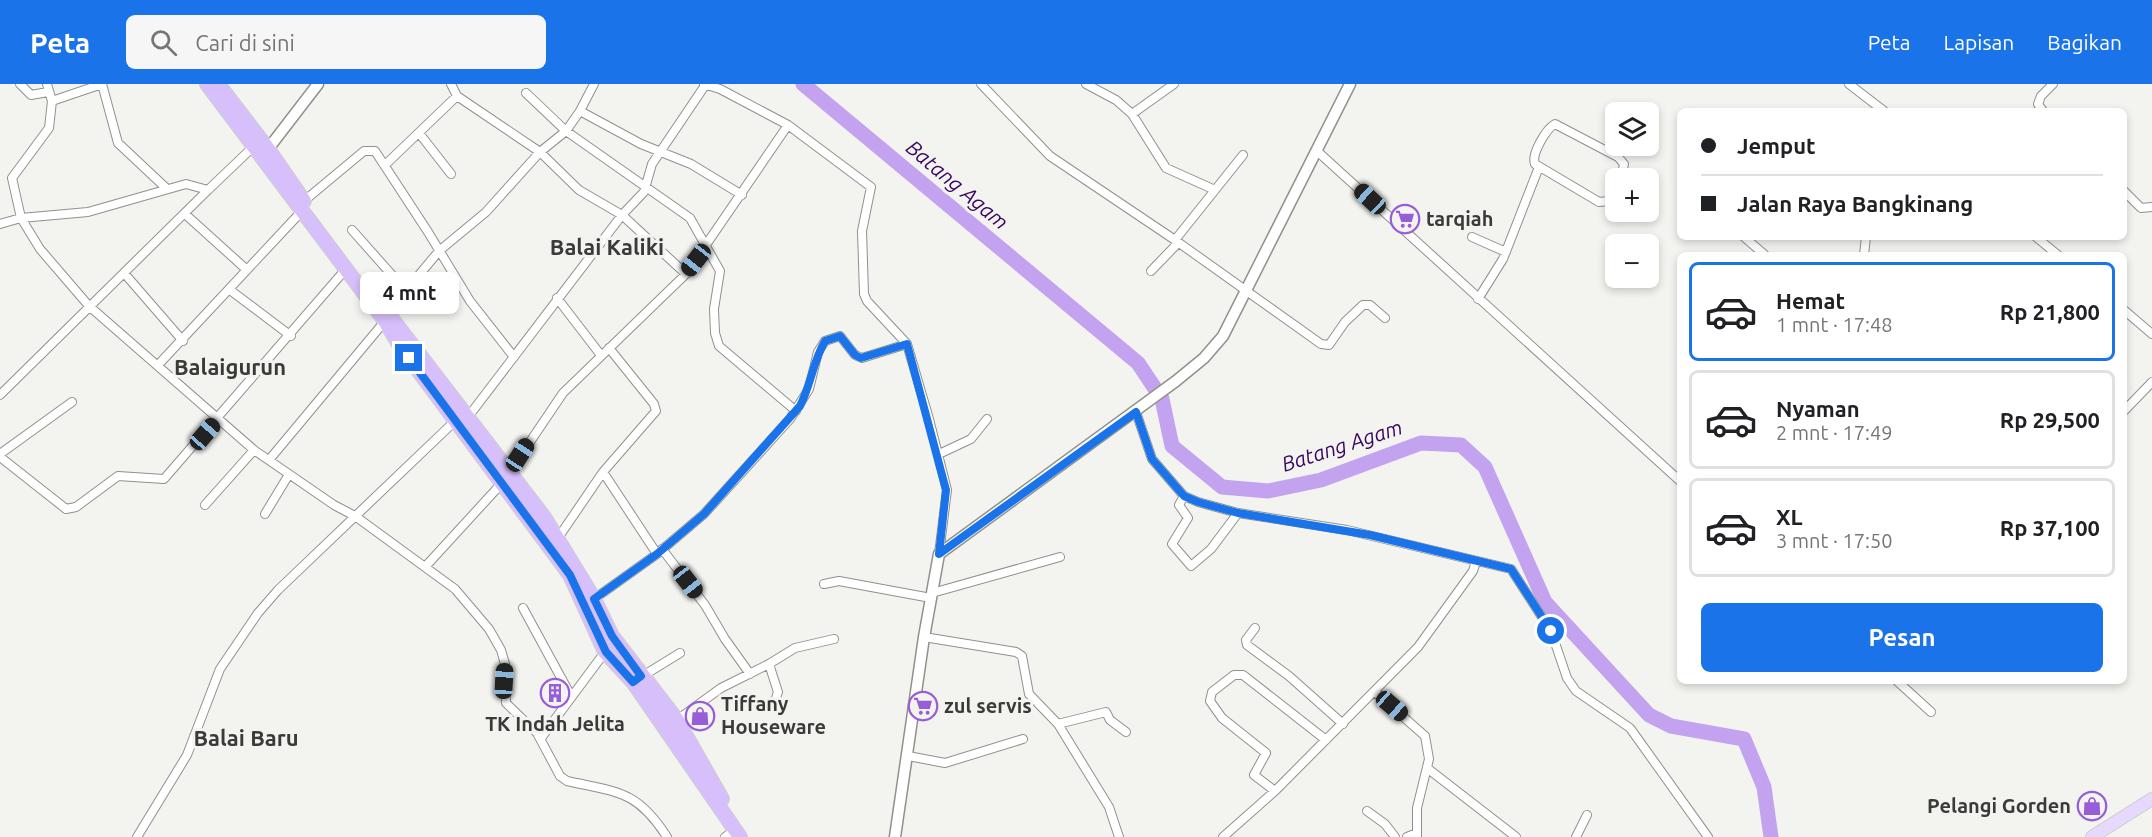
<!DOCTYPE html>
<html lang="id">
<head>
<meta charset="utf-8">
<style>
	:root { --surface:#fff; --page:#f6f6f6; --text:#202124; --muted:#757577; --line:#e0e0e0; --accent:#1a73e8 }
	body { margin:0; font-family:Ubuntu,sans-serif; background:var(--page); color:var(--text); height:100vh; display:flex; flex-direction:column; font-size:22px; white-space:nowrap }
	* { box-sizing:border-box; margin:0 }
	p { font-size:20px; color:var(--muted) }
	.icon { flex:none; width:33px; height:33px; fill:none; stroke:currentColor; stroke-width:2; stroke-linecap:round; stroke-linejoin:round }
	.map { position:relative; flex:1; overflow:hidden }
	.panel { position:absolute; left:1677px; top:168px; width:450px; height:432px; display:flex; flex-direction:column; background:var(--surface); border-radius:9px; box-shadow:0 3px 9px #0003 }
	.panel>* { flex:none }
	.top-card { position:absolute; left:1677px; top:24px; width:450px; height:132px; border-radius:9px; box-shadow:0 3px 9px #0003; display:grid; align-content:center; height:132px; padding:0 24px; background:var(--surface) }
	.tools { position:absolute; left:1605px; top:18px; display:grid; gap:12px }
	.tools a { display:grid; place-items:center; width:54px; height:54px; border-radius:9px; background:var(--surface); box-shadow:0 3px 9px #0003; font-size:30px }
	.end { position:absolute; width:27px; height:27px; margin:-14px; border:8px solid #1a73e8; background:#fff; box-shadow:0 0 0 3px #fff }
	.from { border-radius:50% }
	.bubble { position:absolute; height:42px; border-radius:9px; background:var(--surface); box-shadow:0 3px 9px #0003; font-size:20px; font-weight:700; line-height:42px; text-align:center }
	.car { position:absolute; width:18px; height:36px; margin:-18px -9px; border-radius:8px; box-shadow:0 0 4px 2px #0007; background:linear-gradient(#222 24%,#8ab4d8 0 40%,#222 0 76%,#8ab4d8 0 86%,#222 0) }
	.top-card b { display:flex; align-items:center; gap:21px; height:57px; font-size:22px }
	.top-card b+b { border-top:2px solid var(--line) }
	.top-card i { width:15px; height:15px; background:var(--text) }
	ul { padding:10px 0 0; list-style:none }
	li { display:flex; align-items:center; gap:18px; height:99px; margin:0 12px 9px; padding:0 12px; border:3px solid var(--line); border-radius:9px }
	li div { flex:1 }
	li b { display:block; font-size:22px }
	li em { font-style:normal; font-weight:700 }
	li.active { border-color:var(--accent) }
	li>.icon { width:54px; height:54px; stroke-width:1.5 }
	.action { display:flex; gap:12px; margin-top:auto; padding:12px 24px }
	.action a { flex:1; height:69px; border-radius:9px; background:var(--accent); color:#fff; font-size:24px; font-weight:700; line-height:69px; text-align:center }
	header { display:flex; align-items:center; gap:36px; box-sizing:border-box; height:84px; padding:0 30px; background:var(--accent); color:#fff }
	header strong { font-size:28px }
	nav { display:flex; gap:33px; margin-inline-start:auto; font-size:21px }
	.search { width:420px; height:54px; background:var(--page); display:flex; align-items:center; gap:15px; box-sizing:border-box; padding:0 21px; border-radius:9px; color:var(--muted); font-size:22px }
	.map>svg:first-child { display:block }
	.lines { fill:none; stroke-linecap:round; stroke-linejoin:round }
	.river { stroke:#c3a3ef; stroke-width:15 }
	.street-casing { stroke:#90918d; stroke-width:10 }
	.secondary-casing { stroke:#90918d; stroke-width:13 }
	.primary-casing { stroke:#d0d0cf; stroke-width:14 }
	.highway-casing { stroke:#d0d0cf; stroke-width:16 }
	.street { stroke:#fff; stroke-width:8 }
	.secondary { stroke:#fff; stroke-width:10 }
	.primary { stroke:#e7d9fd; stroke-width:12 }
	.highway { stroke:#d7bffb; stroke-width:14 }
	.route { stroke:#1a73e8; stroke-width:8 }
	.labels { text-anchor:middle; stroke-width:6; stroke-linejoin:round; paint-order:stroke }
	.poi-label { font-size:20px; font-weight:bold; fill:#3a3a39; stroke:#f3f4f0; text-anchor:start }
	.water-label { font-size:21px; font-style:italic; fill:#390661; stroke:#f3f4f0 }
	.quarter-label { font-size:22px; font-weight:bold; fill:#3a3a39; stroke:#f3f4f0 }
</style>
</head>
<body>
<header>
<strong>Peta</strong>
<div class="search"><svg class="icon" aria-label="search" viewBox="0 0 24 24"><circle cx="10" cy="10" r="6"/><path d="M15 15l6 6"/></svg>Cari di sini</div>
<nav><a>Peta</a><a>Lapisan</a><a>Bagikan</a></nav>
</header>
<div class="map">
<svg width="2152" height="753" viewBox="0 0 2152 753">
	<rect width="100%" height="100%" fill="#f3f4f0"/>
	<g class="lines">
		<path class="river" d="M803 0 1138 279 1162 315 1172 362 1222 403 1268 407 1321 396 1421 359 1461 361 1485 383 1545 518 1649 631 1671 642 1744 655 1764 703 1771 753"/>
		<g class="street-casing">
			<path id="street" d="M20 0 31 11 48 8
				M47 0 52 17 49 44 12 94 21 134 40 165 89 222 254 366 334 421 355 432 455 505 489 545 501 566 505 580 506 619 537 649 560 692 567 697C617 708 637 706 667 753
				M102 0 118 59 166 104
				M451 0 457 12 540 68 579 106 622 131 686 190
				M704 0 720 5 788 41 871 103 862 147 864 210 867 217 907 260 929 335 947 406 939 470
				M981 0 1050 72 1175 156 1321 260 1329 261 1345 238 1363 221H1370L1385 234
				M1086 0 1116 16 1132 30 1166 84 1215 106
				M1849 0 1884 27
				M526 9 566 47 690 134 720 187 714 225 715 249 719 262 796 327
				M52 17 102 0
				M580 27 641 60 691 80 742 111
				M2043 27 2038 20 2041 12 2053 0
				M1132 30 1174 0
				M419 49 451 90
				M1317 67 1680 397
				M385 81 457 12
				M1616 104 1609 117 1599 118 1535 80C1531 70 1546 45 1555 40L1618 73 1624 80 1621 94
				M2124 107 2141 124 2152 123
				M304 117 364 67H375L428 148 470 217 514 273
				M185 130 247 186
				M0 140 21 134 88 128 186 100 208 106 253 63
				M352 146 407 208
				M1472 153 1506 168
				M1744 153 1765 171
				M2036 153 2058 171
				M1175 156 1243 71
				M1864 171 1866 153
				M1151 187 1178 159
				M124 189 183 257
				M230 206 291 252
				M557 214 600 270
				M1478 215 1503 175 1539 83
				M2124 226 2152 250
				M389 227 439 167 486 128 540 68 566 47 580 27 594 0
				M158 281 301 128
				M0 311 208 106
				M2124 327 2152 298
				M1136 328 1152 375 1184 412 1198 418 1238 429 1347 446 1511 485 1551 547 1567 594 1576 607 1630 644 1708 753
				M468 333 622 131 644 108 652 80 706 0
				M0 370 72 318
				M939 370 971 355 987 335
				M0 373 66 425 76 423 118 392 164 395 345 186
				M269 376 385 237
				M603 388 657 470
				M509 389 563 309 686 190 788 41
				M1184 412 1179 421 1188 434 1172 460 1191 482 1211 465 1238 429
				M205 421 254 366
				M265 430 288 392
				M558 454 603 388 656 327 654 320 609 264
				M662 465 705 521 725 555 750 590
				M425 483 502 399
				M824 500 839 497 931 514
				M932 509 1060 473
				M594 515 657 470 704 430 790 335 809 305 818 268 825 257 840 252 855 271 862 274 907 260
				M523 524 571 612
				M1255 544 1246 556 1247 561 1289 592 1343 640
				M924 553 1016 568 1022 572 1029 610 1058 640 1109 723 1119 753
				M769 580 778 608 773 623
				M641 593 680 569
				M1897 597 1931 628
				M1375 608 1425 652 1429 675 1417 724V753
				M677 636 721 604 769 580 795 564 834 555
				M1058 640 1106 628 1110 636 1126 648
				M541 654 605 568
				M908 672 945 679 1023 655
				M1427 684 1516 753
				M1275 707 1254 691 1266 669 1222 634 1210 617 1212 608 1234 591H1243L1326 656
				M1367 727 1385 740 1395 753
				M137 753 187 671 220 585 258 529 278 506 456 336
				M725 753 735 746
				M1223 753 1275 707 1418 563 1473 487 1476 477
				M1407 753 1417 749
				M1576 753 1587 731"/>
		</g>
		<g class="secondary-casing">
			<path id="secondary" d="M268 65 318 0
				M895 753 924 553 939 470 1176 297 1204 274 1223 252 1350 0"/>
		</g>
		<g class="primary-casing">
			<path id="primary" d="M2092 753 2152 715"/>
		</g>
		<g class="highway-casing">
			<path id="highway" d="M207 0 385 237 400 262 570 491 605 568 633 598 740 753
				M218 0 268 65 304 117
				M389 227 393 236 544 433 594 515 612 552 677 636 722 715"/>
		</g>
		<use href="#street" class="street"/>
		<use href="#secondary" class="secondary"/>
		<use href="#primary" class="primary"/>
		<use href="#highway" class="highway"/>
	</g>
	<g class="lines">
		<path class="route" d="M409 274 570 491 606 568 633 598 641 592 612 552 594 515 657 470 704 430 800 322C811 301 813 277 825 257L840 252 855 271 861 274 907 260 946 406 939 470 1136 328 1152 375 1184 412 1198 418 1238 429 1370 451 1511 485 1551 547"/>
	</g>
	<defs>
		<g id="supermarket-ring" transform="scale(1.5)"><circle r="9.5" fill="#f3f4f0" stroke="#975ed7" stroke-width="1.5"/><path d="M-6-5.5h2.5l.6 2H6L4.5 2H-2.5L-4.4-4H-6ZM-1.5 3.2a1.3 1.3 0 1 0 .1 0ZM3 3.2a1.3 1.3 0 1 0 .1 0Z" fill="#975ed7"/></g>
		<g id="building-ring" transform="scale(1.5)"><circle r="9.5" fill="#f3f4f0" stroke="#975ed7" stroke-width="1.5"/><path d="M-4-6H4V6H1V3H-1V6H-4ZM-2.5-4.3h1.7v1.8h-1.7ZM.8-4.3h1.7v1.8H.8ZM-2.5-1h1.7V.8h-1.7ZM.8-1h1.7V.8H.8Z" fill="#975ed7"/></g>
		<g id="shop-ring" transform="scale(1.5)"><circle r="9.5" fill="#f3f4f0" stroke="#975ed7" stroke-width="1.5"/><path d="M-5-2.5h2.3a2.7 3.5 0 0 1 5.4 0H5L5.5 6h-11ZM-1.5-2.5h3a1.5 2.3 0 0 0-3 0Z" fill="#975ed7"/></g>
	</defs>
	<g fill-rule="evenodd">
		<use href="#supermarket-ring" x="1405" y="135"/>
		<use href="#building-ring" x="555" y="609"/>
		<use href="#supermarket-ring" x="923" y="622"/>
		<use href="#shop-ring" x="700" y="632"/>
		<use href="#shop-ring" x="2092" y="722"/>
	</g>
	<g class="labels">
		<g class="poi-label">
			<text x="1426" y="142">tarqiah</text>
			<text x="721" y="627">Tiffany<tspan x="721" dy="23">Houseware</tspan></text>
			<text x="944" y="629">zul servis</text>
			<text x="555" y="647" text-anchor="middle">TK Indah Jelita</text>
			<text x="2071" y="729" text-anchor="end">Pelangi Gorden</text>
		</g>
		<g class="water-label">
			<text transform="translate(957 101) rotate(40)" y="7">Batang Agam</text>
			<text transform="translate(1342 362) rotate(-18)" y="7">Batang Agam</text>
		</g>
		<g class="quarter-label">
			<text x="607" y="171">Balai Kaliki</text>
			<text x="230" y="291">Balaigurun</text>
			<text x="246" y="662">Balai Baru</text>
		</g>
	</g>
</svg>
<div class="tools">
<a><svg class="icon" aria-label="layers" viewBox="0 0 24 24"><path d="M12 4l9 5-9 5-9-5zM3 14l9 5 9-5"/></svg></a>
<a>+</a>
<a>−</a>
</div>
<i class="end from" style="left:1551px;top:547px"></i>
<i class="end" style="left:409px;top:274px"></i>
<div class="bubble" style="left:360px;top:188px;width:99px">4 mnt</div>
<i class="car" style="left:1370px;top:115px;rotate:313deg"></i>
<i class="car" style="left:696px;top:176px;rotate:218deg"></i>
<i class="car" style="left:205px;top:350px;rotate:41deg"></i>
<i class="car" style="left:520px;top:371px;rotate:33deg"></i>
<i class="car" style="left:688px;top:498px;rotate:142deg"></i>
<i class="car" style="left:504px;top:597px;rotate:3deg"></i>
<i class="car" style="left:1392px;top:622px;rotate:131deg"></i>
<div class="top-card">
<b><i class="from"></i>Jemput</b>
<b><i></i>Jalan Raya Bangkinang</b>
</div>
<section class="panel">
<ul>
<li class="active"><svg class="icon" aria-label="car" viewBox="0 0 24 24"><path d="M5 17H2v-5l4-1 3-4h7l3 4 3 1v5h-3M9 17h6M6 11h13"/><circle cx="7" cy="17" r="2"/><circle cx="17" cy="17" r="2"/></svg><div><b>Hemat</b><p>1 mnt · 17:48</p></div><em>Rp 21,800</em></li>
<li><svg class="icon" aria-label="car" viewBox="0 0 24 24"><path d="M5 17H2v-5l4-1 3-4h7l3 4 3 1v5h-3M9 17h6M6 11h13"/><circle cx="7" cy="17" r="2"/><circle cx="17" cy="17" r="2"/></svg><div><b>Nyaman</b><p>2 mnt · 17:49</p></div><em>Rp 29,500</em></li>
<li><svg class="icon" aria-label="car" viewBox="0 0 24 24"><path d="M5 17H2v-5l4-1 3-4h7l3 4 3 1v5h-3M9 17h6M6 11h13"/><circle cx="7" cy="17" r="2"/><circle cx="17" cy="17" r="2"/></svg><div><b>XL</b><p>3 mnt · 17:50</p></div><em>Rp 37,100</em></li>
</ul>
<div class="action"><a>Pesan</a></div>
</section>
</div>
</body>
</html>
